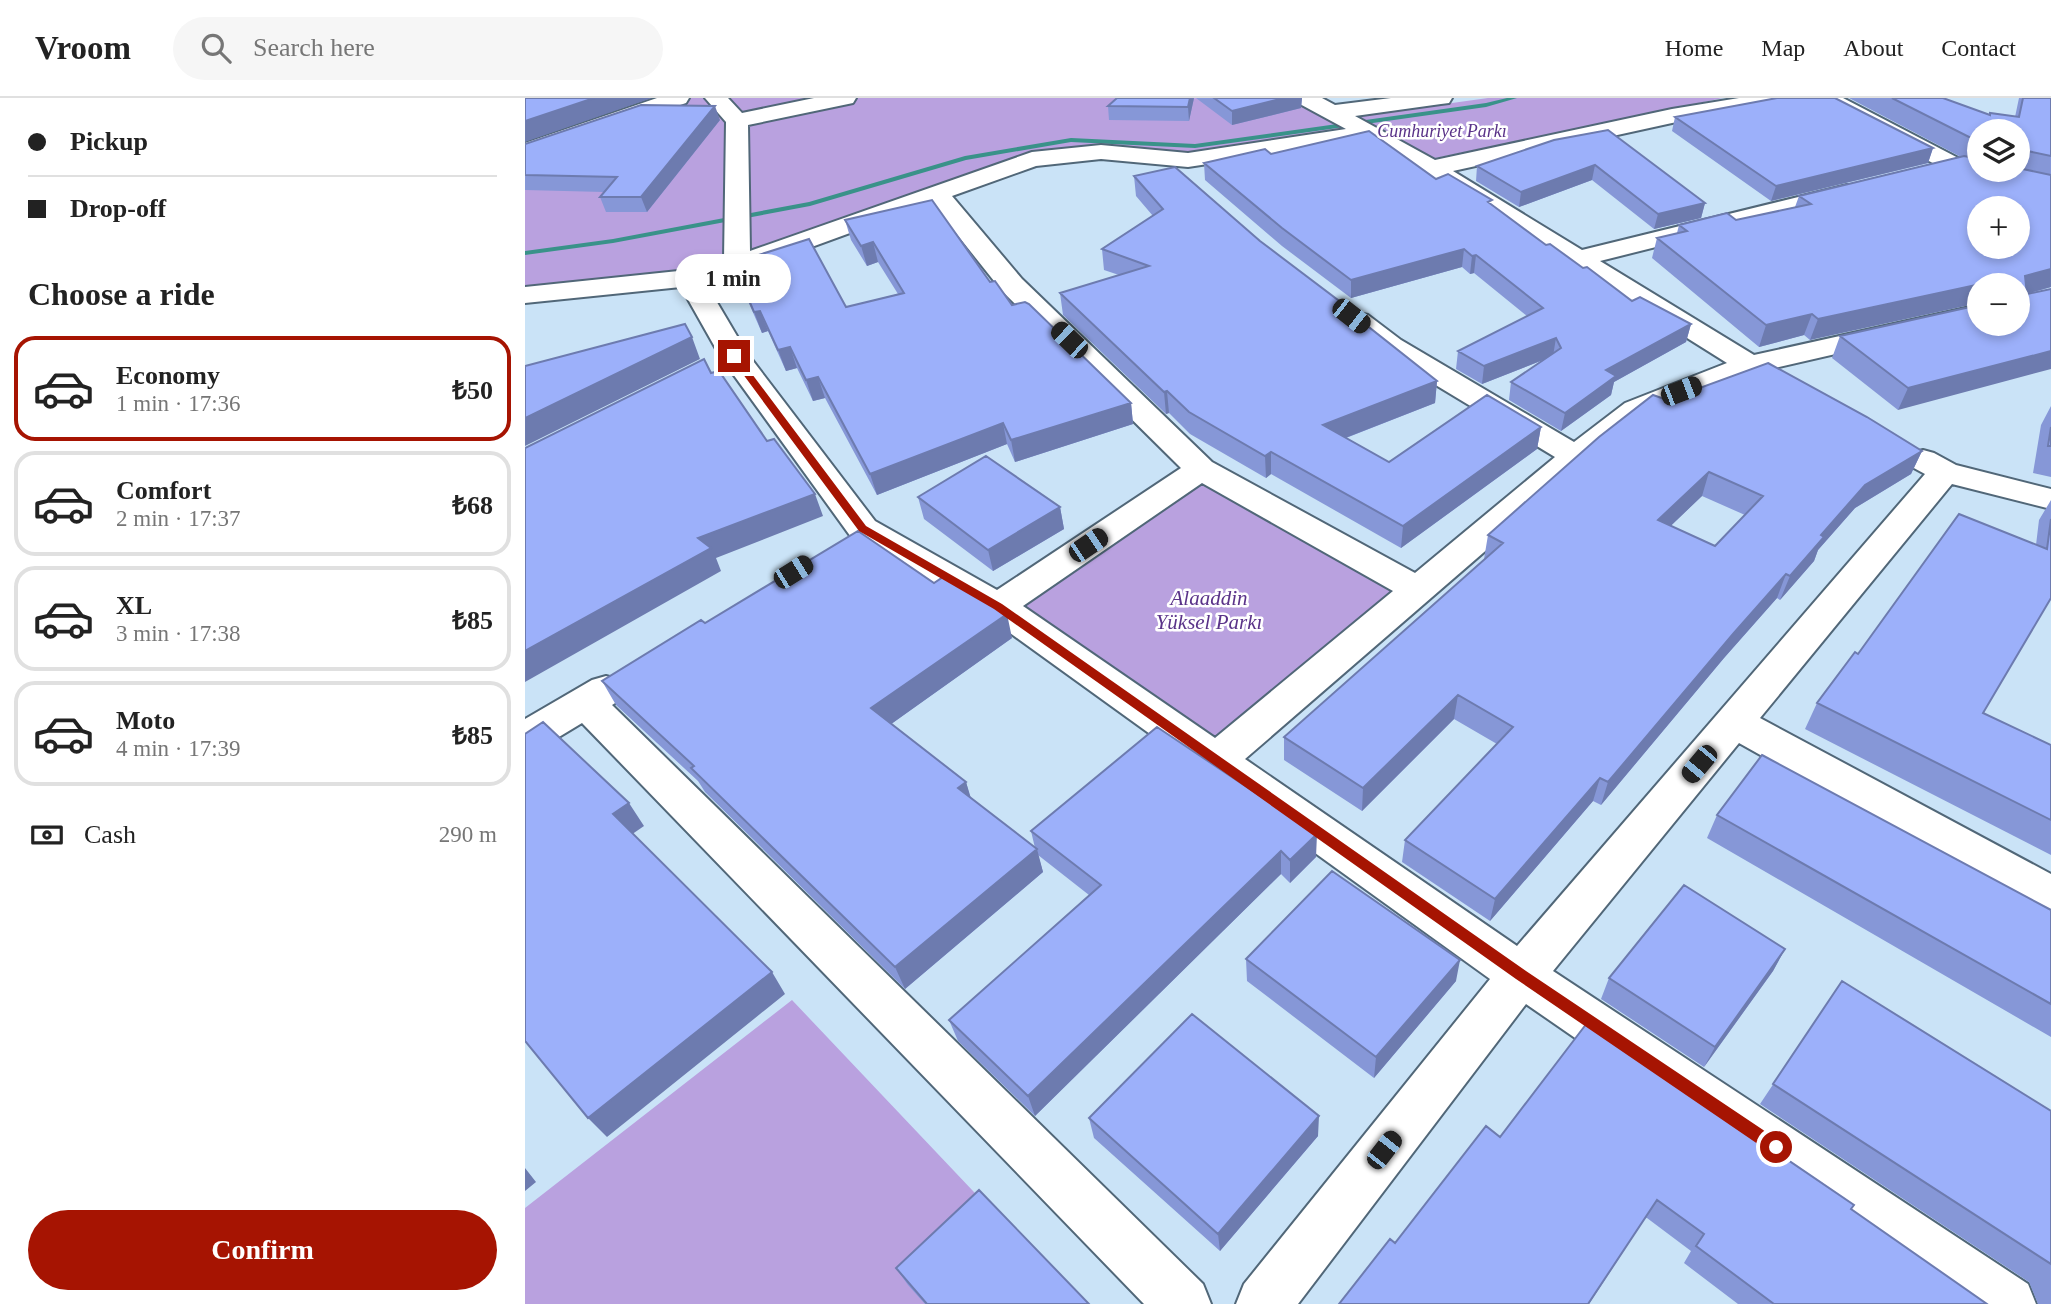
<!DOCTYPE html>
<html lang="en">
<head>
<meta charset="utf-8">
<style>
	:root { --surface:#fff; --page:#f6f6f6; --text:#222; --muted:#767676; --line:#e0e0e0; --accent:#a61402 }
	body { margin:0; font-family:Georgia,serif; background:var(--page); color:var(--text); height:100vh; display:flex; flex-direction:column; font-size:26px; white-space:nowrap }
	* { box-sizing:border-box; margin:0 }
	p { font-size:23px; color:var(--muted) }
	.icon { flex:none; width:38px; height:38px; fill:none; stroke:currentColor; stroke-width:2; stroke-linecap:round; stroke-linejoin:round }
	.map { position:relative; flex:1; overflow:hidden }
	.sheet { display:flex; flex-direction:column; background:var(--surface); width:525px }
	.sheet>* { flex:none }
	.hud { display:grid; align-content:center; height:154px; padding:0 28px; background:var(--surface) }
	.buttons { position:absolute; left:1442px; top:21px; display:grid; gap:14px }
	.buttons a { display:grid; place-items:center; width:63px; height:63px; border-radius:50%; background:var(--surface); box-shadow:0 4px 10px #0003; font-size:35px }
	.end { position:absolute; width:32px; height:32px; margin:-16px; border:9px solid #a61402; background:#fff; box-shadow:0 0 0 4px #fff }
	.from { border-radius:50% }
	.bubble { position:absolute; height:49px; border-radius:24px; background:var(--surface); box-shadow:0 4px 10px #0003; font-size:23px; font-weight:700; line-height:49px; text-align:center }
	.car { position:absolute; width:21px; height:42px; margin:-21px -10px; border-radius:9px; box-shadow:0 0 5px 2px #0007; background:linear-gradient(#222 24%,#8ab4d8 0 40%,#222 0 76%,#8ab4d8 0 86%,#222 0) }
	.hud b { display:flex; align-items:center; gap:24px; height:66px; font-size:26px }
	.hud b+b { border-top:2px solid var(--line) }
	.hud i { width:18px; height:18px; background:var(--text) }
	ul { padding:0; list-style:none }
	li { display:flex; align-items:center; gap:21px; height:105px; margin:0 14px 10px; padding:0 14px; border:4px solid var(--line); border-radius:21px }
	li div { flex:1 }
	li b { display:block; font-size:26px }
	li em { font-style:normal; font-weight:700 }
	li.on { border-color:var(--accent) }
	li>.icon { width:63px; height:63px; stroke-width:1.5 }
	h2 { padding:0 28px; font-size:32px; line-height:84px }
	.pay { display:flex; align-items:center; gap:18px; height:77px; padding:0 28px; font-size:26px }
	.pay p { margin-inline-start:auto }
	.cta { display:flex; gap:14px; margin-top:auto; padding:14px 28px }
	.cta a { flex:1; height:80px; border-radius:42px; background:var(--accent); color:#fff; font-size:28px; font-weight:700; line-height:80px; text-align:center }
	header { display:flex; align-items:center; gap:42px; box-sizing:border-box; height:98px; padding:0 35px; background:var(--surface); border-bottom:2px solid var(--line) }
	header strong { font-size:33px }
	nav { display:flex; gap:38px; margin-inline-start:auto; font-size:24px }
	.search { width:490px; height:63px; background:var(--page); display:flex; align-items:center; gap:18px; box-sizing:border-box; padding:0 24px; border-radius:38px; color:var(--muted); font-size:26px }
	main { display:flex; flex:1; min-height:0 }
	.map>svg:first-child { display:block }
	.green { fill:#b9a1df }
	.lines { fill:none; stroke-linecap:round; stroke-linejoin:round }
	.stream { fill:#399289; fill-rule:evenodd }
	.minor-casing { stroke:#516778; stroke-width:4 }
	.minor { fill:#fff; fill-rule:evenodd }
	.wall { fill:#8697d7; fill-rule:evenodd }
	.shaded-wall { fill:#6d7baf }
	.building { fill:#9cb0fa; stroke:#6d7baf; stroke-width:2; fill-rule:evenodd }
	.route { fill:#a61402 }
	.labels { text-anchor:middle; stroke-width:5; stroke-linejoin:round; paint-order:stroke }
	.far-park-label { font-size:18px; font-style:italic; fill:#5a3389; stroke:#fff }
	.park-label { font-size:21px; font-style:italic; fill:#5a3389; stroke:#fff }
</style>
</head>
<body>
<header>
<strong>Vroom</strong>
<div class="search"><svg class="icon" aria-label="search" viewBox="0 0 24 24"><circle cx="10" cy="10" r="6"/><path d="M15 15l6 6"/></svg>Search here</div>
<nav><a>Home</a><a>Map</a><a>About</a><a>Contact</a></nav>
</header>
<main>
<section class="sheet">
<div class="hud">
<b><i class="from"></i>Pickup</b>
<b><i></i>Drop-off</b>
</div>
<h2>Choose a ride</h2>
<ul>
<li class="on"><svg class="icon" aria-label="car" viewBox="0 0 24 24"><path d="M5 17H2v-5l4-1 3-4h7l3 4 3 1v5h-3M9 17h6M6 11h13"/><circle cx="7" cy="17" r="2"/><circle cx="17" cy="17" r="2"/></svg><div><b>Economy</b><p>1 min · 17:36</p></div><em>₺50</em></li>
<li><svg class="icon" aria-label="car" viewBox="0 0 24 24"><path d="M5 17H2v-5l4-1 3-4h7l3 4 3 1v5h-3M9 17h6M6 11h13"/><circle cx="7" cy="17" r="2"/><circle cx="17" cy="17" r="2"/></svg><div><b>Comfort</b><p>2 min · 17:37</p></div><em>₺68</em></li>
<li><svg class="icon" aria-label="car" viewBox="0 0 24 24"><path d="M5 17H2v-5l4-1 3-4h7l3 4 3 1v5h-3M9 17h6M6 11h13"/><circle cx="7" cy="17" r="2"/><circle cx="17" cy="17" r="2"/></svg><div><b>XL</b><p>3 min · 17:38</p></div><em>₺85</em></li>
<li><svg class="icon" aria-label="car" viewBox="0 0 24 24"><path d="M5 17H2v-5l4-1 3-4h7l3 4 3 1v5h-3M9 17h6M6 11h13"/><circle cx="7" cy="17" r="2"/><circle cx="17" cy="17" r="2"/></svg><div><b>Moto</b><p>4 min · 17:39</p></div><em>₺85</em></li>
</ul>
<div class="pay"><svg class="icon" aria-label="cash" viewBox="0 0 24 24"><path d="M3 7h18v10H3z"/><circle cx="12" cy="12" r="2"/></svg>Cash<p>290 m</p></div>
<div class="cta"><a>Confirm</a></div>
</section>
<div class="map">
<svg width="1526" height="1206" viewBox="0 0 1526 1206">
	<rect width="100%" height="100%" fill="#cae3f7"/>
	<path class="green" d="M0 0H781L846 34 626 61H507L212 167 0 197Z
		M963 0H1198L906 61 834 18Z
		M676 371 893 492 692 662 473 508Z
		M267 902 555 1206H0V1110Z"/>
	<g class="lines">
		<path class="stream" d="M982 0H992L961 9 670 50 546 44 441 62 285 108 88 145 0 157V153L88 141 284 104 440 58 546 40 670 46 961 5Z"/>
		<g class="minor-casing">
			<path id="minor" d="M132 0H164L161 5 0 60V45Z
				M180 0H203L217 15 289 0H331L328 5 223 27 225 153 507 54 576 47 663 55 821 31 773 5 770 0H797L810 7 866 0H927L924 5 916 6 830 18 910 62 1147 11 1214 0H1263L1260 5 1252 6 1147 25 928 73 1057 152 1322 87 1331 89 1334 94 1331 99 1075 163 1229 257 1454 207V223L1250 270 1256 277 1251 283 1241 286 1222 278 1122 317 1062 365 720 661 992 848 1400 376 1387 369 1382 362 1387 355 1398 352 1409 355 1431 367 1526 391V411L1427 386 1235 620 1526 776V817L1510 811 1214 645 1028 873 1503 1186 1511 1206H1435L1001 906 773 1206H711L719 1186 965 881 460 517 326 439 195 258 156 189 0 205V189L163 172 199 162 201 24ZM840 42 899 75 1202 265 1100 305 1049 344 876 242 843 217 833 215 823 217 819 223 856 254 1030 359 890 475 687 364 497 181 427 98 511 68 576 61 663 69ZM407 105 477 193 656 370 472 492 350 423 222 255 180 184 221 173ZM677 385 868 493 690 640 498 508Z
				M1290 0H1318L1439 63 1454 66V72H1480L1526 82V96L1423 73 1293 5Z
				M81 578 95 582 100 592 95 602 87 607 678 1186 686 1206H619L57 625 14 651 0 655V621L67 582Z"/>
		</g>
		<use href="#minor" class="minor"/>
	</g>
	<path class="wall" d="M592 0H669L664 23 584 22 583 8Z
		M671 0H777L776 10 707 27Z
		M1324 0H1418L1464 17 1490 19 1494 0H1526V189L1502 196 1373 312 1307 260 1315 238 1454 226 1493 187H1454L1285 242 1279 237 1234 249 1127 160 1132 140 1152 135 1154 127 1211 122 1270 109 1274 98 1436 59ZM1454 33H1493V72H1454Z
		M1150 19 1408 50 1403 65 1246 103 1147 33Z
		M195 22 122 114H81L75 99 79 94 0 92V46Z
		M1029 42 1180 105 1176 120 1129 131 1067 82 994 109 951 83 952 68Z
		M746 56 911 81 966 106 1021 147 1107 203 1166 226 1161 244 1089 284 1086 297 1036 333 984 302 986 284 1018 262 957 286 931 271 933 253 1002 218 949 175 945 176 937 169 826 200 757 148 680 82 679 65Z
		M609 78 735 143 912 283 910 305 821 340 864 364 1016 329 1012 351 876 450 746 376 741 380 665 336 644 315 641 316 538 217 535 195 594 177 579 172 577 151 628 118 611 98Z
		M320 122 465 184 487 207 606 305 608 326 490 364 482 346 352 397 300 300 288 303 272 270 261 273 243 233 237 235 215 185 208 165 321 209 373 196 353 164 342 168 326 142Z
		M1142 302 1397 353 1386 376 1330 410 1293 452 1289 463 1255 502 1252 500 1199 560 1076 707 1068 703 965 823 877 764 880 742 972 646 929 621 837 713 759 662V639L959 461 963 437ZM1177 398 1220 417 1190 448 1145 428Z
		M1526 308V379L1508 375 1516 327Z
		M393 399 535 409 539 431 468 473 399 421Z
		M1526 402V500L1458 615 1526 647V757L1280 631 1292 605 1333 556 1511 447 1514 422Z
		M180 525 487 540 366 626 441 684 445 699 510 750 506 733 632 629 791 759 765 785 756 776 510 1018 433 943 424 922 564 797 513 757 518 774 380 891 180 694 173 683 91 607 77 583Z
		M1192 717 1526 812V939L1182 740Z
		M1260 851 1248 873 1179 969 1076 901 1084 880Z
		M721 861 931 883 849 980 722 883Z
		M1317 883 1526 1013V1206H1513L1504 1184 1235 1006Z
		M564 1020 793 1038 695 1153 569 1040Z
		M975 1039 1326 1111 1462 1206H1213L1159 1165 1166 1153 1122 1120 870 1145Z
		M371 1170 564 1206H400L383 1187Z"/>
	<path class="shaded-wall" d="M69 0H127L0 44V23Z
		M665 0H669L664 23 663 9Z
		M759 0H777L776 10 707 27V13Z
		M190 8 195 22 122 114 116 99Z
		M1408 50 1403 65 1246 103 1251 88Z
		M1070 67 1067 82 994 109 996 94Z
		M1180 105 1176 120 1129 131 1133 116Z
		M348 144 353 164 342 168 336 148Z
		M939 151 937 169 826 200V182Z
		M951 157 949 175 945 176 947 158Z
		M1526 171V189L1493 198 1500 178Z
		M1465 184 1464 187H1454V205L1285 242 1293 221Z
		M235 213 243 233 237 235 229 214Z
		M1287 216 1279 237 1234 249 1241 227Z
		M1166 226 1161 244 1089 284 1086 297 1036 333 1040 315 1081 272Z
		M167 239 175 261 0 348V320Z
		M1031 240 1028 258 957 286 959 268Z
		M265 249 272 270 261 273 253 252Z
		M1526 253V271L1373 312 1383 290Z
		M293 279 300 300 288 303 281 282Z
		M912 283 910 305 797 349 798 327Z
		M642 293 644 315 641 316 639 294Z
		M606 305 608 326 490 364 486 342Z
		M478 325 482 346 352 397 345 376Z
		M1016 329 1012 351 876 450 878 428Z
		M1397 353 1386 376 1330 410 1293 452 1289 463 1255 502 1265 478 1296 437 1340 387Z
		M746 354V376L741 380 740 358Z
		M1184 374 1177 398 1127 446 1133 422Z
		M290 396 298 418 191 460 196 473 0 584V553L173 440Z
		M535 409 539 431 468 473 463 452Z
		M1261 476 1252 500 1199 560 1076 707 1083 684 1208 536Z
		M482 516 487 540 355 634 346 610Z
		M933 597 929 621 837 713 838 690Z
		M1075 680 1068 703 965 823 970 801Z
		M441 684 448 707 433 690Z
		M104 705 119 728 103 739 88 716Z
		M792 736 791 759 765 785V762Z
		M512 751 518 774 380 891 370 869Z
		M756 753V776L510 1018 503 998Z
		M1260 851 1248 873 1179 969 1190 949Z
		M935 862 931 883 849 980 851 959Z
		M247 874 260 896 82 1039 63 1020Z
		M794 1018 793 1038 695 1153 693 1136Z
		M0 1070 11 1084 0 1093Z
		M1132 1102 1064 1206H1063Z"/>
	<path class="building" d="M0 0H69L0 23Z
		M592 0H665L663 9 583 8Z
		M689 0H759L707 13Z
		M1252 0H1310L1408 50 1251 88 1150 19Z
		M1367 0H1418L1465 17V15L1494 19 1498 0H1526V58L1493 51V33H1454V42L1448 41Z
		M116 7 190 8 116 99H75L92 79 0 77V46Z
		M1083 32 1180 105 1133 116 1070 67 996 94 952 68 1029 42Z
		M844 33 911 81 923 76 967 102 963 104 1021 147 1025 146 1058 170 1062 169 1107 203 1115 199 1166 226 1081 272 1091 278 1040 315 986 284 1036 250 1031 240 959 268 933 253 1018 210 951 157 947 158 939 151 826 182 757 130 679 65 740 51 746 56Z
		M1439 58 1454 61V72H1493V70L1526 77V171L1500 178 1502 196 1526 191V253L1383 290 1315 238 1454 207V226H1493V187H1465V184L1293 221 1287 216 1241 227 1132 140 1162 133 1154 127 1202 115 1211 122 1286 106 1274 98ZM1454 110H1493V149H1454Z
		M650 69 735 143 838 221 835 222 912 283 798 327 864 364 962 297 1016 329 878 428 746 354 740 358 664 314 642 293 639 294 535 195 624 168 577 151 638 111 609 78Z
		M407 102 465 184 470 183 487 207 500 204 504 206 606 305 486 342 478 325 345 376 293 279 281 282 265 249 253 252 235 213 229 214 208 165 284 141 321 209 379 195 348 144 336 148 320 122Z
		M160 226 167 239 0 320V268Z
		M179 261 186 275 194 273 242 343 249 341 290 396 173 440 186 450 0 553V350Z
		M1243 265 1342 319 1397 353 1340 387 1296 437 1299 439 1265 478 1261 476 1208 536 1083 684 1075 680 970 801 880 742 988 629 933 597 838 690 759 639 978 445 963 437 1074 339 1128 297 1142 302ZM1184 374 1238 398 1190 448 1133 422Z
		M1526 329V348H1523Z
		M461 358 535 409 463 452 393 399Z
		M1434 416 1522 451 1526 421V500L1458 615 1526 647V722L1292 605 1330 554 1333 556Z
		M333 433 409 485 421 477 482 516 346 610 441 684 433 690 512 751 370 869 166 670 169 668 77 583 176 522 180 525Z
		M18 624 104 705 88 716 247 874 63 1020 0 943V636Z
		M632 629 792 736 765 762 756 753 503 998 424 922 576 787 506 733Z
		M1237 657 1526 812V906L1192 717Z
		M807 773 935 862 851 959 721 861Z
		M1159 787 1260 851 1190 949 1084 880Z
		M1317 883 1526 1013V1166L1248 986Z
		M667 916 794 1018 693 1136 564 1020Z
		M1062 925 1329 1107 1326 1111 1462 1206H1249L1171 1148 1179 1136 1132 1102 1063 1206H814L865 1141 870 1145 961 1028 975 1039Z
		M454 1092 564 1206H402L371 1170Z"/>
	<path class="route" d="M206 256H212L341 428 477 506 1001 873 1256 1044 1258 1049 1256 1055 1251 1057 1246 1055 991 881 469 511 334 433 206 260Z"/>
	<g class="labels">
		<g class="far-park-label">
			<text x="917" y="39">Cumhuriyet Parkı</text>
		</g>
		<g class="park-label">
			<text x="684" y="507">Alaaddin<tspan x="684" dy="24">Yüksel Parkı</tspan></text>
		</g>
	</g>
</svg>
<div class="buttons">
<a><svg class="icon" aria-label="layers" viewBox="0 0 24 24"><path d="M12 4l9 5-9 5-9-5zM3 14l9 5 9-5"/></svg></a>
<a>+</a>
<a>−</a>
</div>
<i class="end from" style="left:1251px;top:1049px"></i>
<i class="end" style="left:209px;top:258px"></i>
<div class="bubble" style="left:150px;top:156px;width:116px">1 min</div>
<i class="car" style="left:826px;top:218px;rotate:128deg"></i>
<i class="car" style="left:544px;top:242px;rotate:314deg"></i>
<i class="car" style="left:1156px;top:293px;rotate:69deg"></i>
<i class="car" style="left:563px;top:447px;rotate:56deg"></i>
<i class="car" style="left:268px;top:474px;rotate:58deg"></i>
<i class="car" style="left:1174px;top:666px;rotate:220deg"></i>
<i class="car" style="left:859px;top:1052px;rotate:38deg"></i>
</div>
</main>
</body>
</html>
